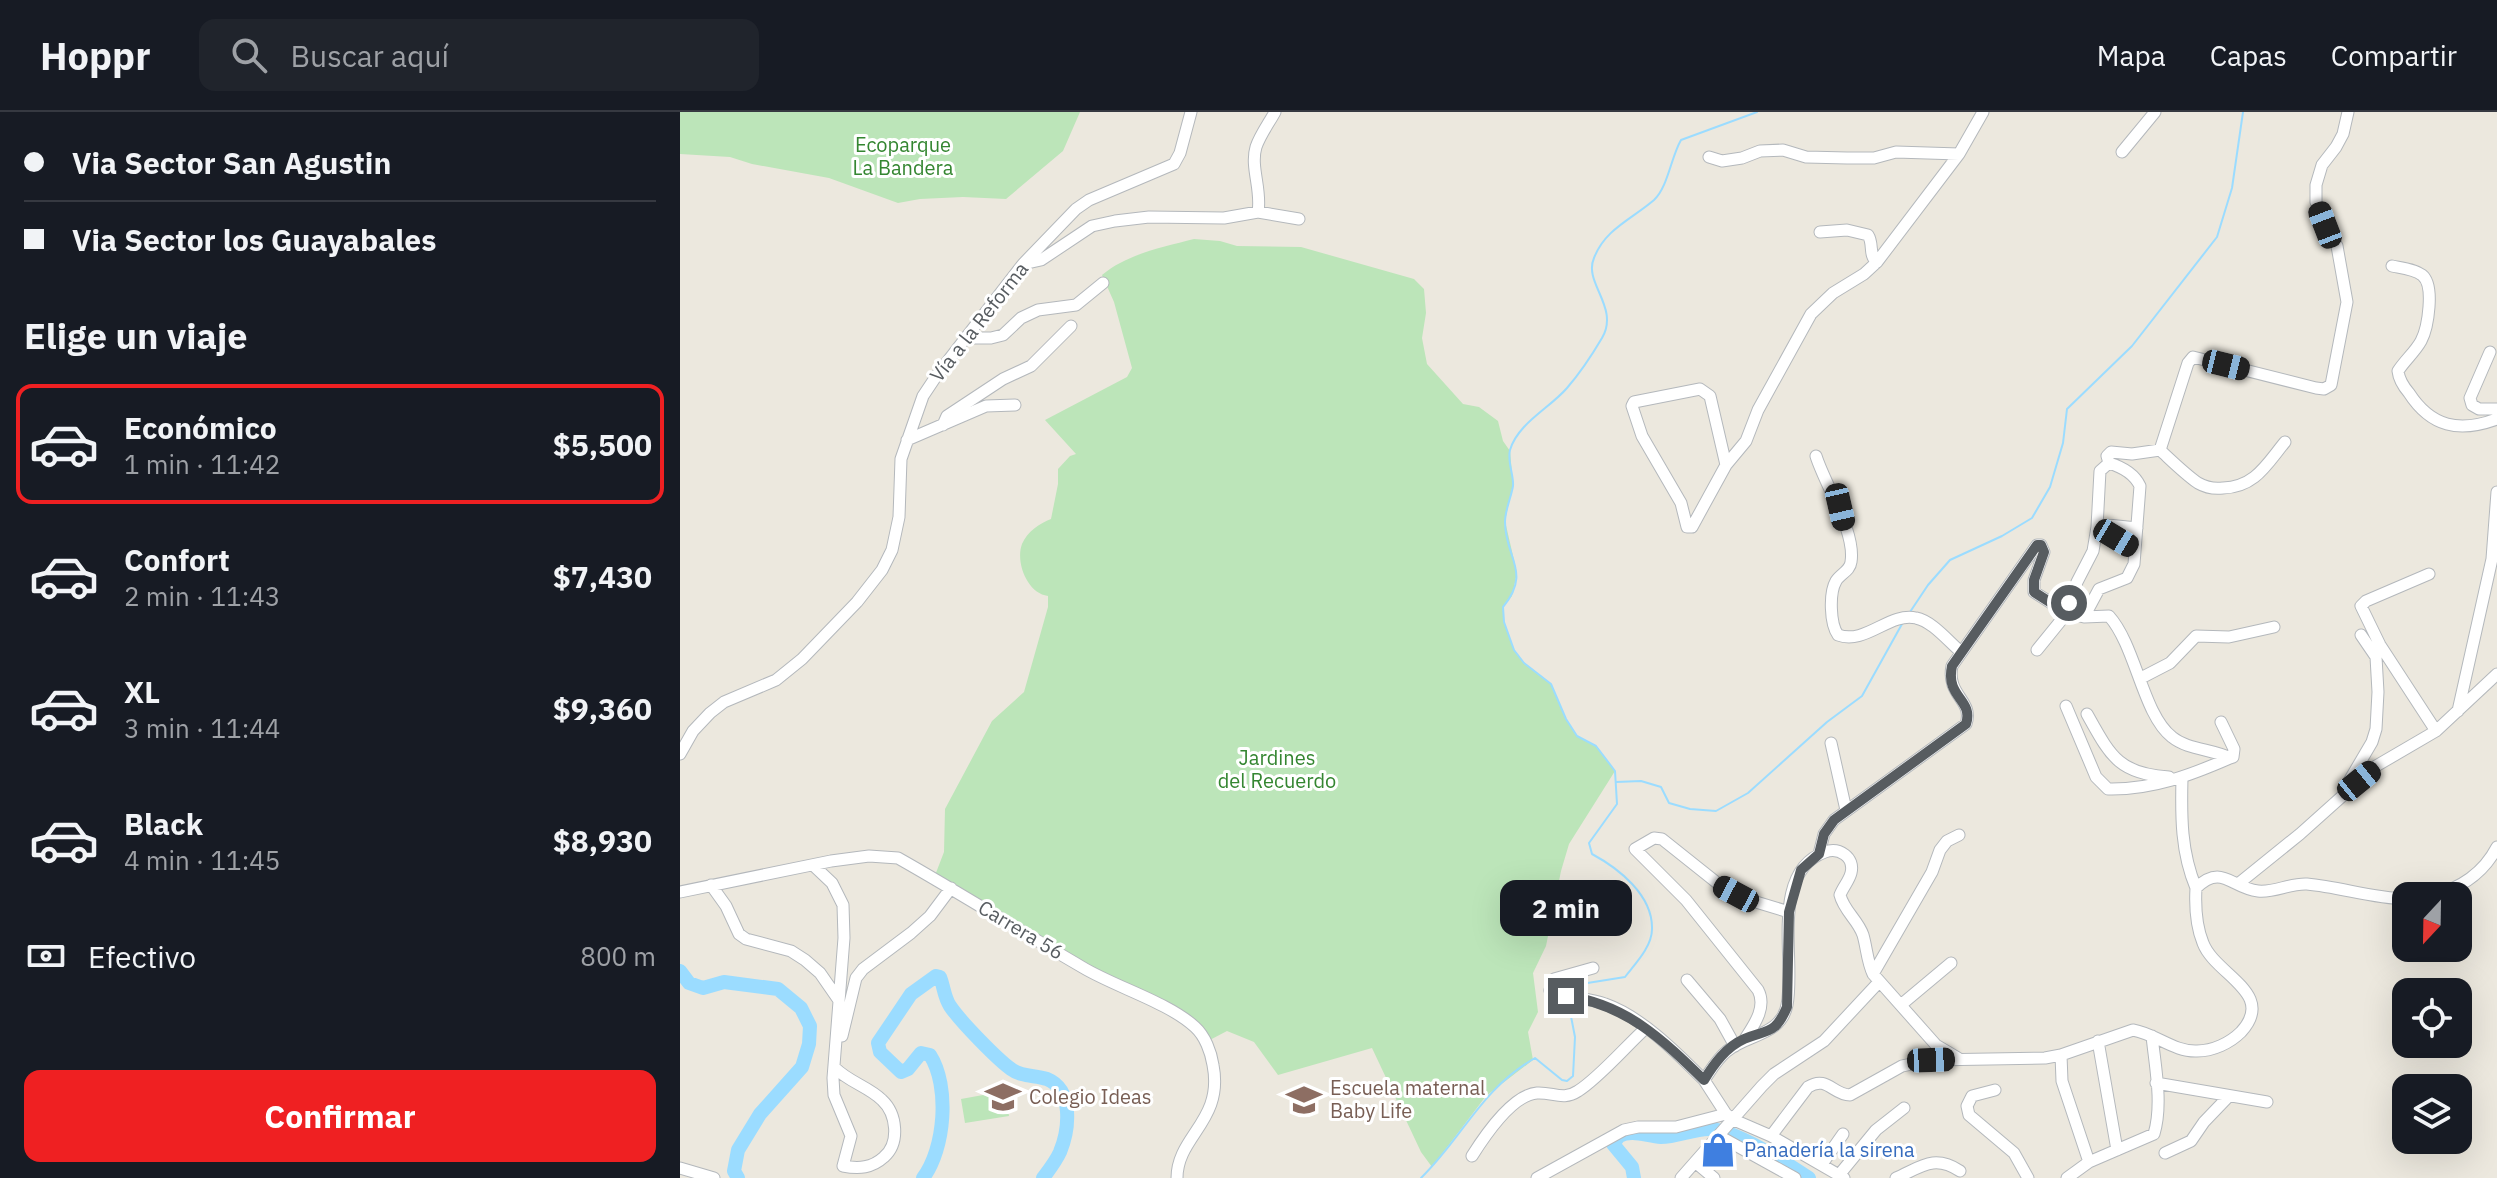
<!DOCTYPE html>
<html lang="es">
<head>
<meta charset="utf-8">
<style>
	:root { --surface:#171b24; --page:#20242c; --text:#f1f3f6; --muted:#9ea1a6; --line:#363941; --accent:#ef2022 }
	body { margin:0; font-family:"IBM Plex Sans",sans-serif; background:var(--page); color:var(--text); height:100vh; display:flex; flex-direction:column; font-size:30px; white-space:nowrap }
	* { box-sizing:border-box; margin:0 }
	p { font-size:26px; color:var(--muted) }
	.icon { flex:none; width:44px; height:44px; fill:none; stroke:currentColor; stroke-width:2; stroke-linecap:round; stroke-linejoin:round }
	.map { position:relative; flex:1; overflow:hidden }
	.side { display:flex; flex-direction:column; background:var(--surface); width:680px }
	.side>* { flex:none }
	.banner { display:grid; align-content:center; height:176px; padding:0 24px; background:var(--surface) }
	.needle { width:52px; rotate:202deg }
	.tools { position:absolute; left:1712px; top:770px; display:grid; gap:16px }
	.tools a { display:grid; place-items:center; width:80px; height:80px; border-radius:16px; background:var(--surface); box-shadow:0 8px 32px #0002; font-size:40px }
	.end { position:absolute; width:36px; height:36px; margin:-18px; border:10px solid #575c60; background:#fff; box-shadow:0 0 0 4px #fff }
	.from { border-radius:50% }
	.bubble { position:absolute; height:56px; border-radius:16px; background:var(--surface); box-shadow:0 8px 32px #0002; font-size:26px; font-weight:700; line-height:56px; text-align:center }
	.car { position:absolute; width:24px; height:48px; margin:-24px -12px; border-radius:10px; box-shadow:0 0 6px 2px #0007; background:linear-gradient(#222 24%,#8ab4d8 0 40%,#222 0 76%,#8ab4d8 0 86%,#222 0) }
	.banner b { display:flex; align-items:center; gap:28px; height:76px; font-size:30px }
	.banner b+b { border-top:2px solid var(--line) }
	.banner i { width:20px; height:20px; background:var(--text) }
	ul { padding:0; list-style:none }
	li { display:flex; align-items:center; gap:24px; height:120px; margin:0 16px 12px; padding:0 8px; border:4px solid transparent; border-radius:16px }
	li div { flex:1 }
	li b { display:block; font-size:30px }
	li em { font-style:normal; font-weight:700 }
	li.on { border-color:var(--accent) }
	li>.icon { width:72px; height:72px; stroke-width:1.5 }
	h2 { padding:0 24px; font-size:36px; line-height:96px }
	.pay { display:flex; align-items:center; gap:20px; height:88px; padding:0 24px; font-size:30px }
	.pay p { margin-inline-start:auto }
	.button { display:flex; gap:16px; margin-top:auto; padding:16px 24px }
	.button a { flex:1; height:92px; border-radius:16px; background:var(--accent); color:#fff; font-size:32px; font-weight:700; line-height:92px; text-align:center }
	header { display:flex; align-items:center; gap:48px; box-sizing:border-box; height:112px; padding:0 40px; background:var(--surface); border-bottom:2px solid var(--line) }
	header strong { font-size:38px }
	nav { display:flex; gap:44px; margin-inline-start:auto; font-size:28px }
	.search { width:560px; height:72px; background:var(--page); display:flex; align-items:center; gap:20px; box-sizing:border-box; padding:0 28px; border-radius:16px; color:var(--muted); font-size:30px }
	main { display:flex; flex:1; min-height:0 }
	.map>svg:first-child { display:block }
	.green { fill:#bce5b9 }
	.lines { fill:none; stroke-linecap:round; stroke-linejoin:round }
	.stream { stroke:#9bdcff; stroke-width:2 }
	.river { stroke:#9bdcff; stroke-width:14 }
	.minor-casing { stroke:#b4b8bc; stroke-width:13 }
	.minor { stroke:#fff; stroke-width:11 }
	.route { stroke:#575c60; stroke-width:10 }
	.labels { text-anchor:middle; stroke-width:6; stroke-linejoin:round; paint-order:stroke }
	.park-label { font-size:20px; fill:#348631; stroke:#fff }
	.street-label { font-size:20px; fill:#575c60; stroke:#fff }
	.education-label { font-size:20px; fill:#785e54; stroke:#fff; text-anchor:start }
	.shop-label { font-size:20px; fill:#366cbe; stroke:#fff; text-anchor:start }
</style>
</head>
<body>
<header>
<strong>Hoppr</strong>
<div class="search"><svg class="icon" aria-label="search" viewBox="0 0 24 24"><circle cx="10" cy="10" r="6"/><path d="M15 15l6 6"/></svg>Buscar aquí</div>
<nav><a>Mapa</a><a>Capas</a><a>Compartir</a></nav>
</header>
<main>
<section class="side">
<div class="banner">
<b><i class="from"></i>Via Sector San Agustin</b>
<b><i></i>Via Sector los Guayabales</b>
</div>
<h2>Elige un viaje</h2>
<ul>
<li class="on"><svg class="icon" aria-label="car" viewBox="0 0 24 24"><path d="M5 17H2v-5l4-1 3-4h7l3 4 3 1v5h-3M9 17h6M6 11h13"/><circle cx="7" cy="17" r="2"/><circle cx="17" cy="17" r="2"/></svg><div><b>Económico</b><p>1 min · 11:42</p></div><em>$5,500</em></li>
<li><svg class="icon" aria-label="car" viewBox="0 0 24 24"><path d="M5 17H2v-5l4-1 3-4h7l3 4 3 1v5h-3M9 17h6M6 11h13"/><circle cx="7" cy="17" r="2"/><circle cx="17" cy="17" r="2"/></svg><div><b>Confort</b><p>2 min · 11:43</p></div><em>$7,430</em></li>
<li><svg class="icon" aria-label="car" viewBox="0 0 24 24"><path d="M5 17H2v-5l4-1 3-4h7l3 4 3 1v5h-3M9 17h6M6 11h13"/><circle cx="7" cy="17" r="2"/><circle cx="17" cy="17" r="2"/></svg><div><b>XL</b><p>3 min · 11:44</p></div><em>$9,360</em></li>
<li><svg class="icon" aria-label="car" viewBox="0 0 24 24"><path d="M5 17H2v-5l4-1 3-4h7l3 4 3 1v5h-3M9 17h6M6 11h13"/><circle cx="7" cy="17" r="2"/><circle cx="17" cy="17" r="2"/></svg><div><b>Black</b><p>4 min · 11:45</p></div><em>$8,930</em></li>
</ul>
<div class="pay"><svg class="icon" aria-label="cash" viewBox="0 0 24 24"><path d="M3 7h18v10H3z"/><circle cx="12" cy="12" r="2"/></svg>Efectivo<p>800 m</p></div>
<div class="button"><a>Confirmar</a></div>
</section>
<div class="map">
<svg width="1817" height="1066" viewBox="0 0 1817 1066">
	<rect width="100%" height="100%" fill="#ece8de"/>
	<path class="green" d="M0 0H400L383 39 326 87 283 85 240 87 218 91 149 66 72 52 50 45 0 42Z
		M514 127 540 129 557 134 621 135 734 167 744 177 746 201 742 226 747 252 783 292 799 295 818 309 823 329 830 339 833 372 825 409 837 461 832 484 823 495 824 510 834 538 844 551 871 572 886 607 897 624 916 634 935 659 889 732 881 759 866 834 853 861 858 900 848 920 853 948 806 984 752 1055 741 1040 692 936 598 963 574 930 547 919 526 930 517 916 254 766 264 740 265 697 312 609 344 580 368 495V484C348 482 335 451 342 432 347 420 360 411 371 407L378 372V357L390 344 396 342 365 308 447 265 452 256 434 190 422 163C447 142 483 135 514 127Z
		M325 979 329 1004 285 1011 281 987Z"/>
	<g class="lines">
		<path class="stream" d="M1230 500 1248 473 1270 448 1322 424 1352 406 1370 375 1383 331 1387 297 1452 234 1537 125 1552 76 1563 0
			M936 670 961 669 981 675 989 691 1010 697 1036 699 1068 681 1147 610 1182 584 1222 512
			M890 878 895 873 945 865C955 852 972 835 972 817 973 783 938 756 912 742L909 731 937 692 935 659 916 634 897 624 886 607 871 572 844 551 834 538 824 510 823 495C852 460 825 446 825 410 825 398 831 386 833 374 834 363 827 350 830 338 838 311 870 296 887 276 900 261 912 243 922 226 940 195 903 171 914 146 925 117 952 107 974 88 988 75 991 45 1001 28L1077 0
			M741 1066C783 1025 801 977 855 946L882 968 887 969 893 964 895 925 888 889"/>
		<path class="river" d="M0 859 9 871 23 876 44 870 98 877 121 896 130 914 129 932 122 955 80 1002 58 1038 54 1059 58 1066
			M243 1066C265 1037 270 974 250 943L241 941 228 957 221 960 200 940 198 931 231 882 256 864 260 865C264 875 264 885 270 894 280 909 317 947 331 957 342 965 354 963 367 967 394 978 389 1018 380 1040 376 1049 369 1058 363 1066
			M954 1066 952 1055 933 1032 939 1024C952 1017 966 1024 981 1025 997 1025 1013 1017 1029 1017 1054 1017 1108 1052 1129 1066"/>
		<g class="minor-casing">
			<path id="minor" d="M1442 40 1475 0
				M1029 45 1042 49 1062 46 1080 39 1103 38 1126 45 1167 46H1194L1216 40 1279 42
				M578 100C582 78 570 55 576 35 580 23 589 11 595 0
				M1140 120 1167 118 1188 123C1194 132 1188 143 1197 150
				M343 152 361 148 412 114 435 109 469 105 544 106 578 100 619 107
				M1712 154C1722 156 1734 157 1742 163 1755 173 1748 216 1741 229 1735 240 1725 248 1718 259 1719 268 1723 274 1729 281 1751 315 1779 321 1817 307
				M287 226H311L323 223 341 206 358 198 396 193 423 171
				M1810 240 1790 286 1792 293 1799 297H1817
				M263 313 267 304 323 267 351 254 391 214
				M227 328 306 294 335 293
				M1480 338 1508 251 1513 245 1636 276 1644 277 1651 273 1667 190 1657 134 1645 113 1636 90V73L1642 53 1656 35 1663 22 1668 0
				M1136 344C1145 373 1176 420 1171 450 1170 459 1160 462 1156 469 1149 481 1150 512 1158 523 1186 533 1209 500 1236 506 1252 509 1268 529 1281 540
				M1429 351 1427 344 1431 340 1452 342 1480 338C1492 349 1505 362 1518 371 1525 375 1535 377 1543 376 1575 375 1586 353 1605 330
				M1046 353 1030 284 1020 277 954 290 952 294 962 324 1001 391 1007 415H1012L1046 353 1066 329 1078 298 1131 202 1153 181 1184 162 1197 150 1279 42 1303 0
				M1418 412 1457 416
				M1417 415 1455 437
				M1749 462 1686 489 1681 494 1700 533 1756 619
				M1404 505 1419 477 1447 466 1454 452 1460 374C1454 361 1442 355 1429 351
				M1357 538 1387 501 1397 470 1413 439 1417 415 1420 359 1429 351
				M1461 566 1490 551 1516 524 1549 525 1594 515
				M1778 599 1812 447 1817 380
				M1407 602C1430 643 1438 662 1489 665
				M1541 610 1554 637 1553 645 1550 646
				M1151 631 1166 698
				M0 642 13 619 30 601 44 590 96 568 122 547 177 490 202 458 212 438 219 405 221 347 243 284 257 263 343 152 396 97 409 88 494 52 500 41 511 0
				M1502 666C1501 705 1501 740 1516 776
				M1665 676 1692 630 1696 617 1698 580 1696 545 1681 523
				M1139 742 1144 722 1154 708 1286 612C1294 588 1266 584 1272 554L1357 433H1361L1364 440 1354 468V480L1387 501 1404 505 1429 504C1456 534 1463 603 1492 625 1508 638 1532 637 1550 646 1511 663 1472 678 1428 677L1416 665 1386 594
				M133 753 152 771 163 793 164 826 153 966 154 983 171 1024 163 1054C179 1057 192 1056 204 1045 220 1031 217 1002 202 988 189 975 169 970 155 956
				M1558 772 1620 722 1696 654 1756 619 1817 562
				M31 773 46 794 59 822 66 827 111 839 125 848 140 861 158 887
				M0 780 151 749 189 744 218 746C280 781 340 819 402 855 435 875 488 890 515 915 525 924 531 940 533 953 544 1009 497 1024 497 1066
				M1751 784C1779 777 1803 762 1817 735
				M913 856 874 867 870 878C886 887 907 885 925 892 962 905 997 941 1024 968
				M1193 862 1252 760 1260 738 1267 729 1279 723
				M1007 868 1040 907 1055 934
				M1222 892 1271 851
				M162 924 176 866 183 857 231 821 250 804 271 776
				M1065 927C1074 913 1087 895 1078 878L1006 788 955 737 974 726 982 727 1041 774 1076 790 1109 800
				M1418 929 1437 1038
				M1381 943 1382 969 1409 1050
				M1476 971 1587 990
				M1315 978 1292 984 1287 994 1289 1003 1334 1041 1348 1066
				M1039 1024 1115 1066
				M1091 1024 1128 975C1147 963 1153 983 1170 983L1222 954 1251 948 1365 946 1381 943 1453 918C1476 922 1494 940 1517 939 1533 939 1550 931 1561 920 1597 881 1535 863 1523 831 1516 814 1515 794 1516 776 1542 751 1551 776 1578 779 1594 781 1610 771 1627 772 1660 775 1692 786 1726 787
				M1485 1041 1511 1029 1524 1010 1548 985
				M792 1044C804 1025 832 983 857 981 873 980 883 989 898 979 919 966 947 933 966 916
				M1015 1050 1034 1066
				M1142 1052 1163 1022
				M0 1056 34 1066
				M1159 1063 1196 1018 1224 996
				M857 1066 944 1018 958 1015H996L1046 1002
				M1001 1066 1082 974 1094 962 1144 929 1199 870
				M1164 1066 1091 1024 1054 1008 1046 1002 1024 968C1031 958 1037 947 1047 939 1067 922 1101 924 1107 893 1116 850 1089 760 1145 740 1159 735 1175 745 1171 761 1169 769 1163 775 1160 783 1164 799 1178 808 1183 823 1187 837 1187 849 1193 862L1256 933 1278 946
				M1216 1066C1241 1055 1254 1042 1280 1059
				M1387 1066 1409 1050 1474 1022C1483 992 1475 954 1472 924"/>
		</g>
		<use href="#minor" class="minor"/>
	</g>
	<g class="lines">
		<path class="route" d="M886 884C946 892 983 928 1024 968 1034 952 1046 935 1064 927 1088 917 1095 923 1107 895L1109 800 1121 758 1139 742 1144 722 1154 708 1286 612C1294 587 1265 586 1272 554L1357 433H1361L1364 440 1354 468V480L1387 501 1389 491"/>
	</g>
	<defs>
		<g id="school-bare" transform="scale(2.76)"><path d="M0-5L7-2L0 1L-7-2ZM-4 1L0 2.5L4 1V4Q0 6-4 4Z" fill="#8d6e63" stroke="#fff" stroke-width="2.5" paint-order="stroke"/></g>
		<g id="shop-bare" transform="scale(2.76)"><path d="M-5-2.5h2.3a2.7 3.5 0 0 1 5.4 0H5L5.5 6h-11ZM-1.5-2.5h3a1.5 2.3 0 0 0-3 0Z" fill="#3f7fe0" stroke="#fff" stroke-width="2.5" paint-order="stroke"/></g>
	</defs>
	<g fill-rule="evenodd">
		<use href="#school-bare" x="323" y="985"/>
		<use href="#school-bare" x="624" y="988"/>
		<use href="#shop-bare" x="1038" y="1038"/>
	</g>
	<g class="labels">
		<g class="park-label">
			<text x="223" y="40">Ecoparque<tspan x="223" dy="23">La Bandera</tspan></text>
			<text x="597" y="653">Jardines<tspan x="597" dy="23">del Recuerdo</tspan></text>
		</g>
		<g class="street-label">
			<text transform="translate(299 210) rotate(-52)" y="7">Vía a la Reforma</text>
			<text transform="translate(341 818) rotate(31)" y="7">Carrera 56</text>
		</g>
		<g class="education-label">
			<text x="650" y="983">Escuela maternal<tspan x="650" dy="23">Baby Life</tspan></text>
			<text x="349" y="992">Colegio Ideas</text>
		</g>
		<g class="shop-label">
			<text x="1064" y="1045">Panadería la sirena</text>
		</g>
	</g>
</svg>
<div class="tools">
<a><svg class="needle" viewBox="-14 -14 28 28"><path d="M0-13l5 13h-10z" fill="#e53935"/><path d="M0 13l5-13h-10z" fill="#9ea1a6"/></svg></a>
<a><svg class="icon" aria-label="locate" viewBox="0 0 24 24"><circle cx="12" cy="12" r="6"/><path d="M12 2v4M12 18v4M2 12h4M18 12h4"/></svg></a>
<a><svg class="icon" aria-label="layers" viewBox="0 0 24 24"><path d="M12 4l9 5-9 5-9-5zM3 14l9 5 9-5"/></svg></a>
</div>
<i class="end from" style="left:1389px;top:491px"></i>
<i class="end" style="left:886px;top:884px"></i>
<div class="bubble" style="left:820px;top:768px;width:132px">2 min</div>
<i class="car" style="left:1645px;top:113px;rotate:339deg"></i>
<i class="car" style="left:1546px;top:253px;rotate:104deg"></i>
<i class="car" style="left:1160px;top:395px;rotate:167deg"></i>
<i class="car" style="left:1436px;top:426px;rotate:121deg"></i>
<i class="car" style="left:1679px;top:669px;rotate:51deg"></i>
<i class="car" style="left:1056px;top:782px;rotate:298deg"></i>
<i class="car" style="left:1251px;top:948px;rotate:88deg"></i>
</div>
</main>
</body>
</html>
